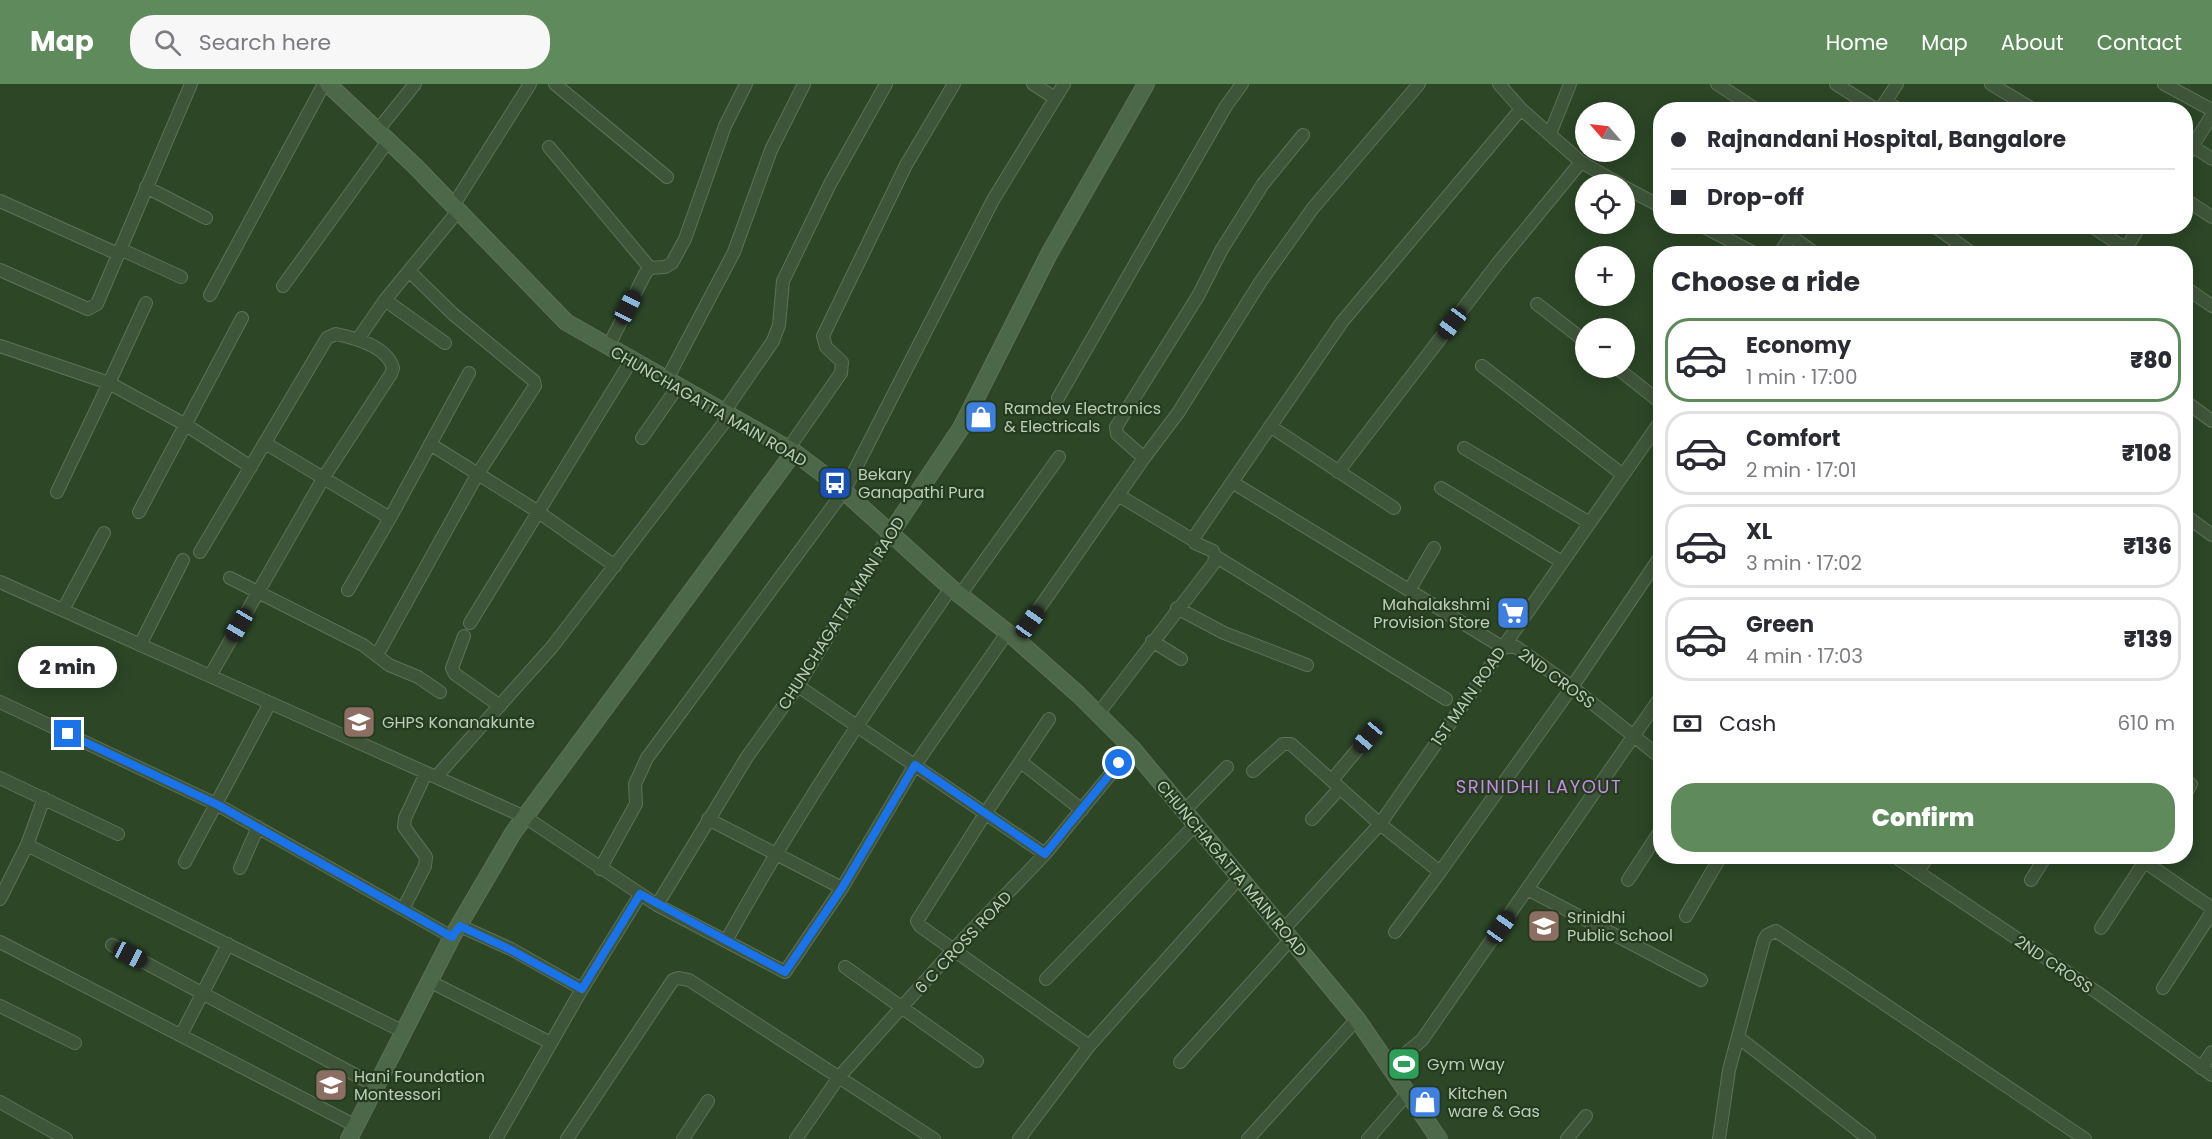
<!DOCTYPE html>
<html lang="en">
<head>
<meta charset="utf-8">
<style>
	:root { --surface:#fff; --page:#f7f7f7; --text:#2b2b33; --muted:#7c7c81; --line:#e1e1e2; --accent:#5f8a5c }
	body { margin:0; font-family:Poppins,sans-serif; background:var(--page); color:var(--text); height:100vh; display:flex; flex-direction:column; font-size:22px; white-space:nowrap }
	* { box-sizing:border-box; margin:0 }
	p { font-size:20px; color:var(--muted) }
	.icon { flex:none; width:33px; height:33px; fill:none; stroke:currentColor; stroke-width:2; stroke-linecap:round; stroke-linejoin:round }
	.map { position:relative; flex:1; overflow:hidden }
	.drawer { position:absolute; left:1653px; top:162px; width:540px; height:618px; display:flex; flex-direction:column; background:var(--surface); border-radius:24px; box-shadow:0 3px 15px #0003 }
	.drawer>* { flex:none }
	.banner { position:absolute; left:1653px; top:18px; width:540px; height:132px; border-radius:24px; box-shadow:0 3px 15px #0003; display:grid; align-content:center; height:132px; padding:0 18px; background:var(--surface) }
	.needle { width:39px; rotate:298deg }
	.controls { position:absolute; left:1575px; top:18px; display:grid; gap:12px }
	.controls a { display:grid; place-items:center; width:60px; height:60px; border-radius:50%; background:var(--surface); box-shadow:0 3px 15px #0003; font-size:30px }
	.end { position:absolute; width:27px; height:27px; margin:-14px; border:8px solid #1a73e8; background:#fff; box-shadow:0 0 0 3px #fff }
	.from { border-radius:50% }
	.bubble { position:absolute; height:42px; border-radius:21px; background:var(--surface); box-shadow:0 3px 15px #0003; font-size:20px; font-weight:800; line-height:42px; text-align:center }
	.car { position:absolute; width:18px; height:36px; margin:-18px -9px; border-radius:8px; box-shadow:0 0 4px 2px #0007; background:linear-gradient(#222 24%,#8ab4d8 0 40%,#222 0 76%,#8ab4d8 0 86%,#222 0) }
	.banner b { display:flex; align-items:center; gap:21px; height:57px; font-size:22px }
	.banner b+b { border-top:2px solid var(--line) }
	.banner i { width:15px; height:15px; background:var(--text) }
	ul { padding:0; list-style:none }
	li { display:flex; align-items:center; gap:18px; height:84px; margin:0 12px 9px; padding:0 6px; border:3px solid var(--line); border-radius:24px }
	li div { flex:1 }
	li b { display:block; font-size:22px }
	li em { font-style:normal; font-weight:800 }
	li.on { border-color:var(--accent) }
	li>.icon { width:54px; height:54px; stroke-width:1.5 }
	h2 { padding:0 18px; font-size:27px; line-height:72px }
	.pay { display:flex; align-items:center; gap:15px; height:66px; padding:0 18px; font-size:22px }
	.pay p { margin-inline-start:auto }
	.action { display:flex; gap:12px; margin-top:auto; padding:12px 18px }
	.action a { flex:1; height:69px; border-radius:24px; background:var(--accent); color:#fff; font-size:24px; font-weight:800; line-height:69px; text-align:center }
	header { display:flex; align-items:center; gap:36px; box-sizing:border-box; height:84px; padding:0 30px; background:var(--accent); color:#fff }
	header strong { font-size:28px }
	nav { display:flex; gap:33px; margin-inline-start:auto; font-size:21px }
	.search { width:420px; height:54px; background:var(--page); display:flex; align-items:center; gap:15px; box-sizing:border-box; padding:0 21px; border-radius:24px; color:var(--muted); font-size:22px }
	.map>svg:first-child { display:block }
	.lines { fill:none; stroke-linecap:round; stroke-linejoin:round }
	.street-casing { stroke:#5d7259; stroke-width:14 }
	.secondary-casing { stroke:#5d7259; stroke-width:18 }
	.street { stroke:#3f553a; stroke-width:12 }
	.secondary { stroke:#4d6848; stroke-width:16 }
	.route { stroke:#1a73e8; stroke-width:8 }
	.labels { text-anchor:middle; stroke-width:4.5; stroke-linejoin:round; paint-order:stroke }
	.street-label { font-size:16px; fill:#bcceb8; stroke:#243b1f }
	.poi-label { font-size:16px; fill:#bcceb8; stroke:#243b1f; text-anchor:start }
	.neighbourhood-label { font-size:18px; letter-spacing:1.5px; fill:#c88ae6; stroke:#243b1f }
</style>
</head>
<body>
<header>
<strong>Map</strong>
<div class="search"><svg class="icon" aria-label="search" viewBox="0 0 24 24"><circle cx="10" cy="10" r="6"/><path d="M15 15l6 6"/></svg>Search here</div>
<nav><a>Home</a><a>Map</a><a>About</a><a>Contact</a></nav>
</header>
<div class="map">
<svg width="2212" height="1055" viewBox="0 0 2212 1055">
	<rect width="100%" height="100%" fill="#2c4626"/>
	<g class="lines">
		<g class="street-casing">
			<path id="street" d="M555 0 667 93
				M1033 0 1055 14
				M1499 0 1521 25
				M1717 0 1757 26
				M1836 0 1877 26
				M1991 0 2034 26
				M2164 0 2212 26
				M1886 17 1899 26
				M1880 26 1897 0
				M377 47 415 0
				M1550 50 1570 0
				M2192 62 2212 75
				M549 63 650 184
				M2186 72 2212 31
				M146 103 206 134
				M1624 103 1660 122
				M2186 116 2212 133
				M0 117 118 170
				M453 122 530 0
				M1702 142 1756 170
				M1934 142 1973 170
				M2091 142 2134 170
				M1791 152 1816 170
				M120 165 181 193
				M2123 169 2140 142
				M1779 170 1798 142
				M0 186 88 225 97 220 191 0
				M283 202 388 57
				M2186 204 2212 222
				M210 211 324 0
				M385 216 445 259
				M146 219 109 299 186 341 251 383
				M1537 220 1586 258
				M358 255 385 216 458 127
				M0 262 109 299 57 408
				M608 263 645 190 650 184 665 183 672 179 685 155 725 42 746 0
				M1482 282 1623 391
				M1617 284 1660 318
				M667 295 734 168 771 66 804 0
				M1058 314 1226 22 1242 0
				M2186 318 2212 337
				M724 328 773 257 779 241 783 197 830 100 886 0
				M1270 342 1394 424
				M642 354 679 301
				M265 359 390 434 469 289
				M430 360 537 427 615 482
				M1464 364 1590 439
				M788 365 841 289 842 278 826 263 823 252 906 81 954 0
				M1144 374 1117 350 1116 343 1198 212 1222 165 1263 100 1303 51
				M1338 388 1498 179 1581 78
				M1232 398 1502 563H1516L1572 603 1660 673
				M1441 404 1562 478
				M1118 411 1193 456
				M139 428 242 234
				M2186 432 2212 451
				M200 468 327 254 336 250C355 254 387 262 393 284L391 290 324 393 210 592
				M230 494 363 561 389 581 418 593 440 608
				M0 498 525 733 657 821 747 673 798 602 890 450
				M1410 505 1434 464
				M348 506 390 434
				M960 511 1059 373
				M1177 524 1224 549 1307 581
				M63 526 104 449
				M470 539 631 277
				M464 552 452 584 455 590 500 622
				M1017 556 1144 374 1178 329 1261 197 1313 124 1419 0
				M1152 557 1181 575
				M140 561 183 476
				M377 571 477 391 535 302 534 297 453 230 409 187
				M798 602 1045 770
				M1446 615 1215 472 1213 467 1195 459 1193 455 1342 238 1521 25 1581 78 1620 100
				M0 618 218 721 452 853
				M1098 630 1214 479 1215 472
				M1049 635 985 730 917 837 920 842 1089 962
				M1021 678 1082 726
				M1253 687 1283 660H1291L1380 740 1440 788 1572 603 1660 473
				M436 693 552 563 730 331
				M0 694 118 750
				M1332 696 1368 653
				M2186 709 2191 700
				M1184 727 1227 683
				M708 735 842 804
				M1312 735 1340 704
				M27 761 404 948
				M1894 772 2098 909 2212 991
				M2136 772 2212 824
				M185 778 270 619
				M240 784 258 743
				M600 785 636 720 635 700 647 674 844 407 993 116 1064 0
				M1918 788 1928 772
				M1628 796 1660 747
				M2031 796 2046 772
				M1527 805 1701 896
				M0 815 27 761 44 714
				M657 821 785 888 842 804 915 681 1007 549
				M403 825 425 782 426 773 404 743 405 734 426 689
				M1686 832 1721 772
				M460 842 511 865 582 905
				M2101 844 2147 774
				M1283 846 1380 740 1660 338
				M1395 848 1440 788
				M726 857C794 734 871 619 951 504
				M0 858 356 1042
				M112 861 376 1002
				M845 883 977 977
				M1046 895 1196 740
				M429 897 551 959
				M2163 904 2212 828
				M0 922 75 959
				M181 951 228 860
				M1738 953 1869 1055
				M1180 978 1291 855
				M1388 984 1422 956 1660 614
				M2201 984 2212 968
				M0 1018 66 1055
				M496 1055 582 905 640 811
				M567 1055 673 896 678 894 689 896 934 1055
				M683 1055 708 1017
				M796 1055 839 993 954 865 1045 770 1132 664
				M1019 1055 1089 962 1240 793
				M1248 1055 1357 935
				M1368 1055 1407 1010
				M1567 1055 1586 1032
				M1719 1055 1729 986 1764 856 1767 851 1776 847 2085 1055"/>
		</g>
		<g class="secondary-casing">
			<path id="secondary" d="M328 0 415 82 566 238 794 368 835 399 951 504 1017 556 1079 611 1132 664 1324 895 1357 935 1439 1055
				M890 450 961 344 1049 170 1146 0
				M349 1055 452 853 513 749 794 368"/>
		</g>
		<use href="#street" class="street"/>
		<use href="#secondary" class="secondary"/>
	</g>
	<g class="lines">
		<path class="route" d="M68 650 218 721 452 853 460 842 511 866 582 905 640 810 785 888 842 804 915 681 1045 770 1119 679"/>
	</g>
	<defs>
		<g id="shop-square" transform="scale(1.725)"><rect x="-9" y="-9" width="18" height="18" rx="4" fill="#3f7fe0" stroke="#243b1f"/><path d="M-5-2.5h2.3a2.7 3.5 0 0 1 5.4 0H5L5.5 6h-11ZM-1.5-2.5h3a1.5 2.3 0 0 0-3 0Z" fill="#fff"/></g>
		<g id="bus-square" transform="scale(1.725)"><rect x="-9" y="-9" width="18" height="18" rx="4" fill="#1a4fb4" stroke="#243b1f"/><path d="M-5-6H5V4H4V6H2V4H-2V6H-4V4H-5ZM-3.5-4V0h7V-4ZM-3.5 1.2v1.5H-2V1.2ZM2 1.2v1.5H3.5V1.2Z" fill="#fff"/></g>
		<g id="supermarket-square" transform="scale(1.725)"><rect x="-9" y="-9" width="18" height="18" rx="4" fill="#3f7fe0" stroke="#243b1f"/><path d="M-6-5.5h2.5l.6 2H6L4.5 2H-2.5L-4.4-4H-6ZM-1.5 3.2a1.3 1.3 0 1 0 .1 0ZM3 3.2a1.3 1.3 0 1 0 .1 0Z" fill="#fff"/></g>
		<g id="school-square" transform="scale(1.725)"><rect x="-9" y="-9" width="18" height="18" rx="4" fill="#8d6e63" stroke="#243b1f"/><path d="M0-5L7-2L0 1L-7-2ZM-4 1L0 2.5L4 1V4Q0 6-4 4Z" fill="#fff"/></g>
		<g id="stadium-square" transform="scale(1.725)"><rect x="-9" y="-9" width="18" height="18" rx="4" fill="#2e9e5b" stroke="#243b1f"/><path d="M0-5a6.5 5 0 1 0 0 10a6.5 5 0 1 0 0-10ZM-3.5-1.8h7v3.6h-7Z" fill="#fff"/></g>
	</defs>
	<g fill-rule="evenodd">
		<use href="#shop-square" x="981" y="333"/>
		<use href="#bus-square" x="835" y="399"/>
		<use href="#supermarket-square" x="1513" y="529"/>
		<use href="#school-square" x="359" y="638"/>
		<use href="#school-square" x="1544" y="842"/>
		<use href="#stadium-square" x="1404" y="980"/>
		<use href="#school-square" x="331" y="1001"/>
		<use href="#shop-square" x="1425" y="1018"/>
	</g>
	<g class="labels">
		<g class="street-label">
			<text transform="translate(709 322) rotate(30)" y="6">CHUNCHAGATTA MAIN ROAD</text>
			<text transform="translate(841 529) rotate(-58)" y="6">CHUNCHAGATTA MAIN RAOD</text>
			<text transform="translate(1557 594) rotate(36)" y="6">2ND CROSS</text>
			<text transform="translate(1468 612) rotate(-55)" y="6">1ST MAIN ROAD</text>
			<text transform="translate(1232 784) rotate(50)" y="6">CHUNCHAGATTA MAIN ROAD</text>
			<text transform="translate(963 858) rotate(-47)" y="6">6 C CROSS ROAD</text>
			<text transform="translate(2054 880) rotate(34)" y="6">2ND CROSS</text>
		</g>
		<g class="poi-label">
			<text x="1004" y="330">Ramdev Electronics<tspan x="1004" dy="18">&amp; Electricals</tspan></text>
			<text x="858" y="396">Bekary<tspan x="858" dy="18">Ganapathi Pura</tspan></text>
			<text x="1490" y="526" text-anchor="end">Mahalakshmi<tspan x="1490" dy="18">Provision Store</tspan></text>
			<text x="382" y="644">GHPS Konanakunte</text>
			<text x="1567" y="839">Srinidhi<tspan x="1567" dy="18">Public School</tspan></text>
			<text x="1427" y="986">Gym Way</text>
			<text x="354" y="998">Hani Foundation<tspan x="354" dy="18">Montessori</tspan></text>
			<text x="1448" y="1015">Kitchen<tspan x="1448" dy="18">ware &amp; Gas</tspan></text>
		</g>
		<g class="neighbourhood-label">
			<text x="1539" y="709">SRINIDHI LAYOUT</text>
		</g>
	</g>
</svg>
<div class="controls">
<a><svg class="needle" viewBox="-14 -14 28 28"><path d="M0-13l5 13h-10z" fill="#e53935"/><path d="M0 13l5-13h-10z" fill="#7c7c81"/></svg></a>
<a><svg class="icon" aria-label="locate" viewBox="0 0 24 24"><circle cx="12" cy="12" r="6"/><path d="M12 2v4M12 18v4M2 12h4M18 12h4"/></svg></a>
<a>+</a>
<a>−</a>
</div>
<i class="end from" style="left:1119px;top:679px"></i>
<i class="end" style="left:68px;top:650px"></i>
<div class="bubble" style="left:18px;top:562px;width:99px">2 min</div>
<i class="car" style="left:628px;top:223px;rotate:27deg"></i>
<i class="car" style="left:1452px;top:239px;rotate:217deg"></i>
<i class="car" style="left:1030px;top:538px;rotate:35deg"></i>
<i class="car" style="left:239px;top:541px;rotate:210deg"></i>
<i class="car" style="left:1368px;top:653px;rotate:220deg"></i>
<i class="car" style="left:1501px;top:843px;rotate:35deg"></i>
<i class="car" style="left:130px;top:871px;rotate:118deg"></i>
<div class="banner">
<b><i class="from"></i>Rajnandani Hospital, Bangalore</b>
<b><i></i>Drop-off</b>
</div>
<section class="drawer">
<h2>Choose a ride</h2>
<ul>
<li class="on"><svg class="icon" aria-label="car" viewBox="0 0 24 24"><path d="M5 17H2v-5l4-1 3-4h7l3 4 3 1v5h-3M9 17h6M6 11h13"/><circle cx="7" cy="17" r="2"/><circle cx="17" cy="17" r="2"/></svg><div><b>Economy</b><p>1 min · 17:00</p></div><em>₹80</em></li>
<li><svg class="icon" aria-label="car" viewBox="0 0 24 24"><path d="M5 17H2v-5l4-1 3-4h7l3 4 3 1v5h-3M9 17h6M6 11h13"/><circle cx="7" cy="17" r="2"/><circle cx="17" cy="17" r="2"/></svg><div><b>Comfort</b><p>2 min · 17:01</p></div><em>₹108</em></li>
<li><svg class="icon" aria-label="car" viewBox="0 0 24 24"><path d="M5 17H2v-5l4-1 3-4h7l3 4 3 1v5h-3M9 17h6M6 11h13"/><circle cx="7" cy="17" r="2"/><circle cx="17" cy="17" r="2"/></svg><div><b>XL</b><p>3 min · 17:02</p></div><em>₹136</em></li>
<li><svg class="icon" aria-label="car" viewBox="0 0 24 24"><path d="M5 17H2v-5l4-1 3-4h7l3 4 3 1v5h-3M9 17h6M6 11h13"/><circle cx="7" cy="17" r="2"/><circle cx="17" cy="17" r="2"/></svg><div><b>Green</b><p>4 min · 17:03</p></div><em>₹139</em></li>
</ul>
<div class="pay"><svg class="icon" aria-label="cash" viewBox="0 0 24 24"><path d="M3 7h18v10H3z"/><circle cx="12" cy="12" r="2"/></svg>Cash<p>610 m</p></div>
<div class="action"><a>Confirm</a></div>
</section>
</div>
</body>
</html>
